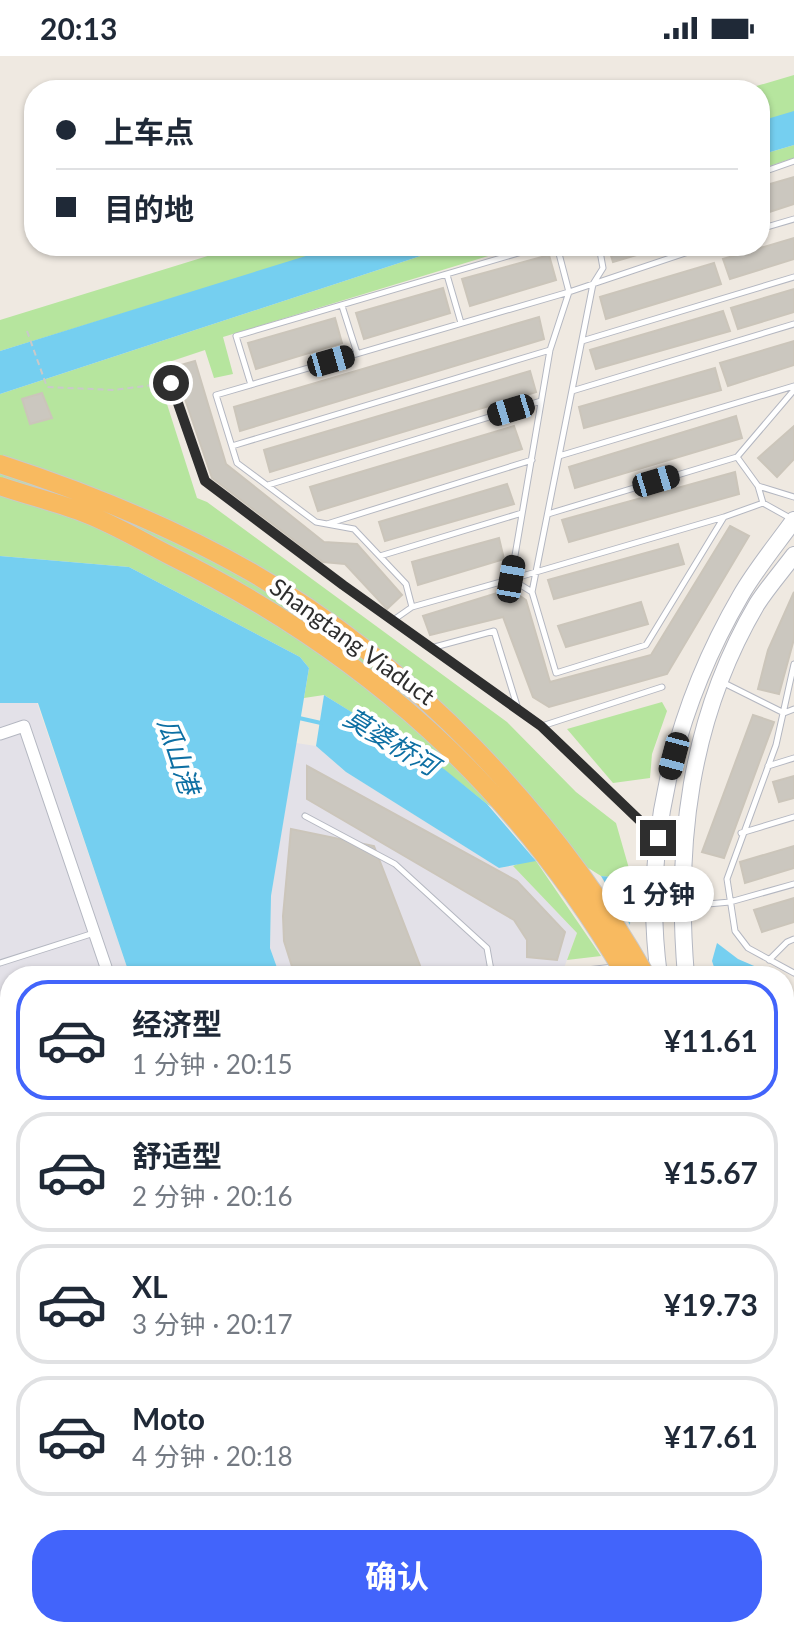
<!DOCTYPE html>
<html lang="zh">
<head>
<meta charset="utf-8">
<style>
	:root { --surface:#fff; --page:#f6f6f7; --text:#1f2937; --muted:#747a83; --line:#e0e1e3; --accent:#4264fb }
	body { margin:0; font-family:Lato,"Noto Sans SC",sans-serif; background:var(--page); color:var(--text); height:100vh; display:flex; flex-direction:column; font-size:30px; white-space:nowrap }
	* { box-sizing:border-box; margin:0 }
	p { font-size:26px; color:var(--muted) }
	.icon { flex:none; width:44px; height:44px; fill:none; stroke:currentColor; stroke-width:2; stroke-linecap:round; stroke-linejoin:round }
	.map { position:relative; flex:1; overflow:hidden }
	.side { position:absolute; left:0px; top:910px; width:794px; height:672px; display:flex; flex-direction:column; background:var(--surface); border-radius:32px 32px 0 0; box-shadow:0 2px 6px #0004 }
	.side>* { flex:none }
	.hud { position:absolute; left:24px; top:24px; width:746px; height:176px; border-radius:32px; box-shadow:0 2px 6px #0004; display:grid; align-content:center; height:176px; padding:0 32px; background:var(--surface) }
	.end { position:absolute; width:36px; height:36px; margin:-18px; border:10px solid #2e2e2e; background:#fff; box-shadow:0 0 0 4px #fff }
	.from { border-radius:50% }
	.bubble { position:absolute; height:56px; border-radius:28px; background:var(--surface); box-shadow:0 2px 6px #0004; font-size:26px; font-weight:700; line-height:56px; text-align:center }
	.car { position:absolute; width:24px; height:48px; margin:-24px -12px; border-radius:10px; box-shadow:0 0 6px 2px #0007; background:linear-gradient(#222 24%,#8ab4d8 0 40%,#222 0 76%,#8ab4d8 0 86%,#222 0) }
	.hud b { display:flex; align-items:center; gap:28px; height:76px; font-size:30px }
	.hud b+b { border-top:2px solid var(--line) }
	.hud i { width:20px; height:20px; background:var(--text) }
	ul { padding:14px 0 0; list-style:none }
	li { display:flex; align-items:center; gap:24px; height:120px; margin:0 16px 12px; padding:0 16px; border:4px solid var(--line); border-radius:32px }
	li div { flex:1 }
	li b { display:block; font-size:30px }
	li em { font-style:normal; font-weight:700 }
	li.selected { border-color:var(--accent) }
	li>.icon { width:72px; height:72px; stroke-width:1.5 }
	.cta { display:flex; gap:16px; margin-top:auto; padding:16px 32px }
	.cta a { flex:1; height:92px; border-radius:32px; background:var(--accent); color:#fff; font-size:32px; font-weight:700; line-height:92px; text-align:center }
	.status { display:flex; justify-content:space-between; align-items:center; height:56px; padding:0 40px; background:var(--surface); direction:ltr }
	.status svg { height:22px; fill:currentColor }
	.map>svg:first-child { display:block }
	.industrial { fill:#e3e1e8 }
	.green { fill:#b6e59e }
	.water { fill:#75cff0 }
	.lines { fill:none; stroke-linecap:round; stroke-linejoin:round }
	.stream { stroke:#75cff0; stroke-width:4 }
	.building { fill:#cbc7bf; stroke:#cbc5ba; stroke-width:2 }
	.service-casing { stroke:#b4b7c1; stroke-width:7 }
	.minor-casing { stroke:#b4b7c1; stroke-width:13 }
	.secondary-casing { stroke:#b4b7c1; stroke-width:18 }
	.trunk-casing { stroke:#c9c9c9; stroke-width:20 }
	.path { stroke:#c9c9c9; stroke-width:2; stroke-dasharray:6 4; stroke-linecap:butt }
	.service { stroke:#fff; stroke-width:5 }
	.minor { stroke:#fff; stroke-width:11 }
	.secondary { stroke:#fff; stroke-width:16 }
	.trunk { stroke:#f8ba60; stroke-width:18 }
	.trunk-bridge-casing { stroke:#c9c9c9; stroke-width:20; stroke-linecap:butt }
	.trunk-bridge { stroke:#f8ba60; stroke-width:18 }
	.route { stroke:#2e2e2e; stroke-width:10 }
	.labels { text-anchor:middle; stroke-width:8; stroke-linejoin:round; paint-order:stroke }
	.street-label { font-size:24px; fill:#2e2e2e; stroke:#fff }
	.water-label { font-size:26px; font-style:italic; fill:#0d6fa3; stroke:#fff }
</style>
</head>
<body>
<div class="status"><b>20:13</b><svg viewBox="0 0 49 12"><path d="M0 12V9h3v3zM5 12V6h3v6zM10 12V3h3v9zM15 12V0h3v12zM26 1h20v11H26zM47 4h2v5h-2z"/></svg></div>
<div class="map">
<svg width="794" height="1582" viewBox="0 0 794 1582">
	<rect width="100%" height="100%" fill="#efe9e1"/>
	<path class="industrial" d="M0 647H37L130 920H10V1070L0 1042Z
		M296 687 316 690 346 716 499 812 513 810 577 877 561 920H280L270 892 271 840Z
		M186 1572H709L714 1582H190Z"/>
	<path class="green" d="M794 19V56L760 66V34H743Z
		M794 89V102L760 113V99Z
		M240 190H343L0 295V264Z
		M451 190H521L223 281 233 318 214 322 205 294 160 309 158 320 197 442 207 446 507 666 576 736 616 767 632 823 601 820 487 748 443 713 324 639 304 642 309 612 300 601 129 511 0 500V338Z
		M662 646 667 655 652 698 650 722 613 727 567 673Z
		M527 804 536 805 601 900 567 904 577 877 513 810Z
		M784 958 794 962V1053L790 1055 794 1069V1137L784 1141Z
		M784 1396 794 1426V1582H714L709 1572H784Z"/>
	<path class="water" d="M794 55V89L760 99V65Z
		M338 190H451L0 338V295Z
		M0 500 129 511 300 601 309 612 271 840 270 892 280 920H130L38 647H0Z
		M324 639 444 713 487 748 536 805 499 812 346 716 316 690Z
		M601 820 632 823 630 869Z
		M717 887 738 903 777 920H717L712 905Z"/>
	<g class="lines">
		<path class="stream" d="M299 662 321 667"/>
	</g>
	<path class="building" d="M794 121V148L760 159V131Z
		M794 182V203L730 223 723 203Z
		M608 190H667L613 206Z
		M549 199 556 224 470 250 462 223Z
		M714 207 721 228 606 263 600 241Z
		M443 232 450 257 364 283 356 257Z
		M794 233V256L738 273 731 252Z
		M723 255 730 275 596 313 590 294Z
		M539 261 544 283 240 375 234 351Z
		M335 262 342 287 256 313 248 287Z
		M794 285V309L728 330 720 307Z
		M195 305 226 408 324 486 357 488 402 539 387 553 345 508 323 506 212 422 174 311Z
		M715 312 721 334 584 372 579 351Z
		M530 315 536 336 270 416 264 394Z
		M42 337 52 362 30 368 22 343Z
		M736 360 742 382 575 432 569 411Z
		M514 370 522 393 318 455 310 431Z
		M794 370V403L777 421 758 402Z
		M735 416 739 438 569 486 562 464Z
		M507 428 514 448 385 485 379 466Z
		M730 470 749 480 667 618 549 651 533 641 503 561 430 579 423 560 510 533 526 544 550 626 651 599Z
		M499 482 504 503 418 529 412 506Z
		M678 488 684 508 554 543 548 524Z
		M794 536V583L779 638 758 633 768 594Z
		M641 546 648 568 566 591 558 570Z
		M753 659 774 666 724 802 702 796Z
		M307 710 517 825 565 876 557 904 527 901V884L514 864 307 743Z
		M794 720V742L779 746 773 726Z
		M291 773 374 790 424 920H295L284 885 283 860Z
		M794 790V812L745 827 740 806Z
		M794 842V866L762 876 754 854Z"/>
	<g class="lines">
		<g class="service-casing">
			<path id="service" d="M760 117 794 105
				M760 173 794 163
				M557 190 569 236 706 190
				M447 219 461 267
				M342 250 357 297
				M582 285 794 221
				M171 327 205 425 343 529 541 670 656 780
				M251 329 236 280 542 190
				M572 335 794 268
				M232 390 550 294
				M559 400 794 330
				M268 429 541 345
				M758 430 794 441
				M763 447 790 462
				M548 458 737 401
				M327 468 532 404
				M380 500 522 457
				M511 523 532 536 556 617 646 589 724 461 763 447 758 430 737 401 794 334
				M512 523 724 461
				M532 536 593 228 603 212 599 190
				M392 565 412 551 511 523 550 294 569 236 216 339 237 407 316 466 354 473 406 528 412 551
				M431 592 494 575 518 653
				M794 608 776 689 727 823 735 875 748 892 794 917
				M722 626 784 657 794 653
				M542 670 662 631
				M768 710 794 702
				M305 760 395 808 487 892 492 920
				M741 777 794 761
				M686 850 730 846 794 828
				M769 904 787 886 794 883
				M0 907 94 877
				M784 1155 794 1152
				M489 1572 493 1580
				M387 1582 418 1572"/>
		</g>
		<g class="minor-casing">
			<path id="minor" d="M0 678 24 670 109 920
				M560 920 623 913
				M0 985 10 1014
				M203 1572 206 1582
				M520 1572 524 1582
				M241 1582 273 1572
				M644 1582 649 1572"/>
		</g>
		<g class="secondary-casing">
			<path id="secondary" d="M659 920C641 788 674 654 741 539 756 513 776 489 794 464
				M686 920C675 789 689 663 757 548 768 531 782 515 794 499
				M784 1357 794 1387"/>
		</g>
		<g class="trunk-casing">
			<path id="trunk" d="M784 1262 794 1291
				M784 1315 794 1345
				M784 1394 794 1443"/>
		</g>
		<path class="path" d="M27 275 47 331 114 334 162 328"/>
		<use href="#service" class="service"/>
		<use href="#minor" class="minor"/>
		<use href="#secondary" class="secondary"/>
		<use href="#trunk" class="trunk"/>
		<g class="trunk-bridge-casing">
			<path id="trunk-bridge" d="M0 408C86 436 172 471 251 516 413 609 555 759 646 920
				M0 430C29 440 59 447 87 458 115 469 142 485 169 499 367 597 514 729 626 920
				M784 1252 794 1272"/>
		</g>
		<use href="#trunk-bridge" class="trunk-bridge"/>
	</g>
	<g class="lines">
		<path class="route" d="M171 327 205 425 343 529 541 670 658 782"/>
	</g>
	<g class="labels">
		<g class="street-label">
			<text transform="translate(352 586) rotate(36)" y="8">Shangtang Viaduct</text>
		</g>
		<g class="water-label">
			<text transform="translate(391 686) rotate(31)" y="9">莫婆桥河</text>
			<text transform="translate(178 700) rotate(72)" y="9">瓜山港</text>
		</g>
	</g>
</svg>
<i class="end from" style="left:171px;top:327px"></i>
<i class="end" style="left:658px;top:782px"></i>
<div class="bubble" style="left:602px;top:810px;width:112px">1 分钟</div>
<i class="car" style="left:331px;top:305px;rotate:74deg"></i>
<i class="car" style="left:511px;top:354px;rotate:253deg"></i>
<i class="car" style="left:656px;top:425px;rotate:73deg"></i>
<i class="car" style="left:511px;top:523px;rotate:10deg"></i>
<i class="car" style="left:674px;top:700px;rotate:195deg"></i>
<div class="hud">
<b><i class="from"></i>上车点</b>
<b><i></i>目的地</b>
</div>
<section class="side">
<ul>
<li class="selected"><svg class="icon" aria-label="car" viewBox="0 0 24 24"><path d="M5 17H2v-5l4-1 3-4h7l3 4 3 1v5h-3M9 17h6M6 11h13"/><circle cx="7" cy="17" r="2"/><circle cx="17" cy="17" r="2"/></svg><div><b>经济型</b><p>1 分钟 · 20:15</p></div><em>¥11.61</em></li>
<li><svg class="icon" aria-label="car" viewBox="0 0 24 24"><path d="M5 17H2v-5l4-1 3-4h7l3 4 3 1v5h-3M9 17h6M6 11h13"/><circle cx="7" cy="17" r="2"/><circle cx="17" cy="17" r="2"/></svg><div><b>舒适型</b><p>2 分钟 · 20:16</p></div><em>¥15.67</em></li>
<li><svg class="icon" aria-label="car" viewBox="0 0 24 24"><path d="M5 17H2v-5l4-1 3-4h7l3 4 3 1v5h-3M9 17h6M6 11h13"/><circle cx="7" cy="17" r="2"/><circle cx="17" cy="17" r="2"/></svg><div><b>XL</b><p>3 分钟 · 20:17</p></div><em>¥19.73</em></li>
<li><svg class="icon" aria-label="car" viewBox="0 0 24 24"><path d="M5 17H2v-5l4-1 3-4h7l3 4 3 1v5h-3M9 17h6M6 11h13"/><circle cx="7" cy="17" r="2"/><circle cx="17" cy="17" r="2"/></svg><div><b>Moto</b><p>4 分钟 · 20:18</p></div><em>¥17.61</em></li>
</ul>
<div class="cta"><a>确认</a></div>
</section>
</div>
</body>
</html>
